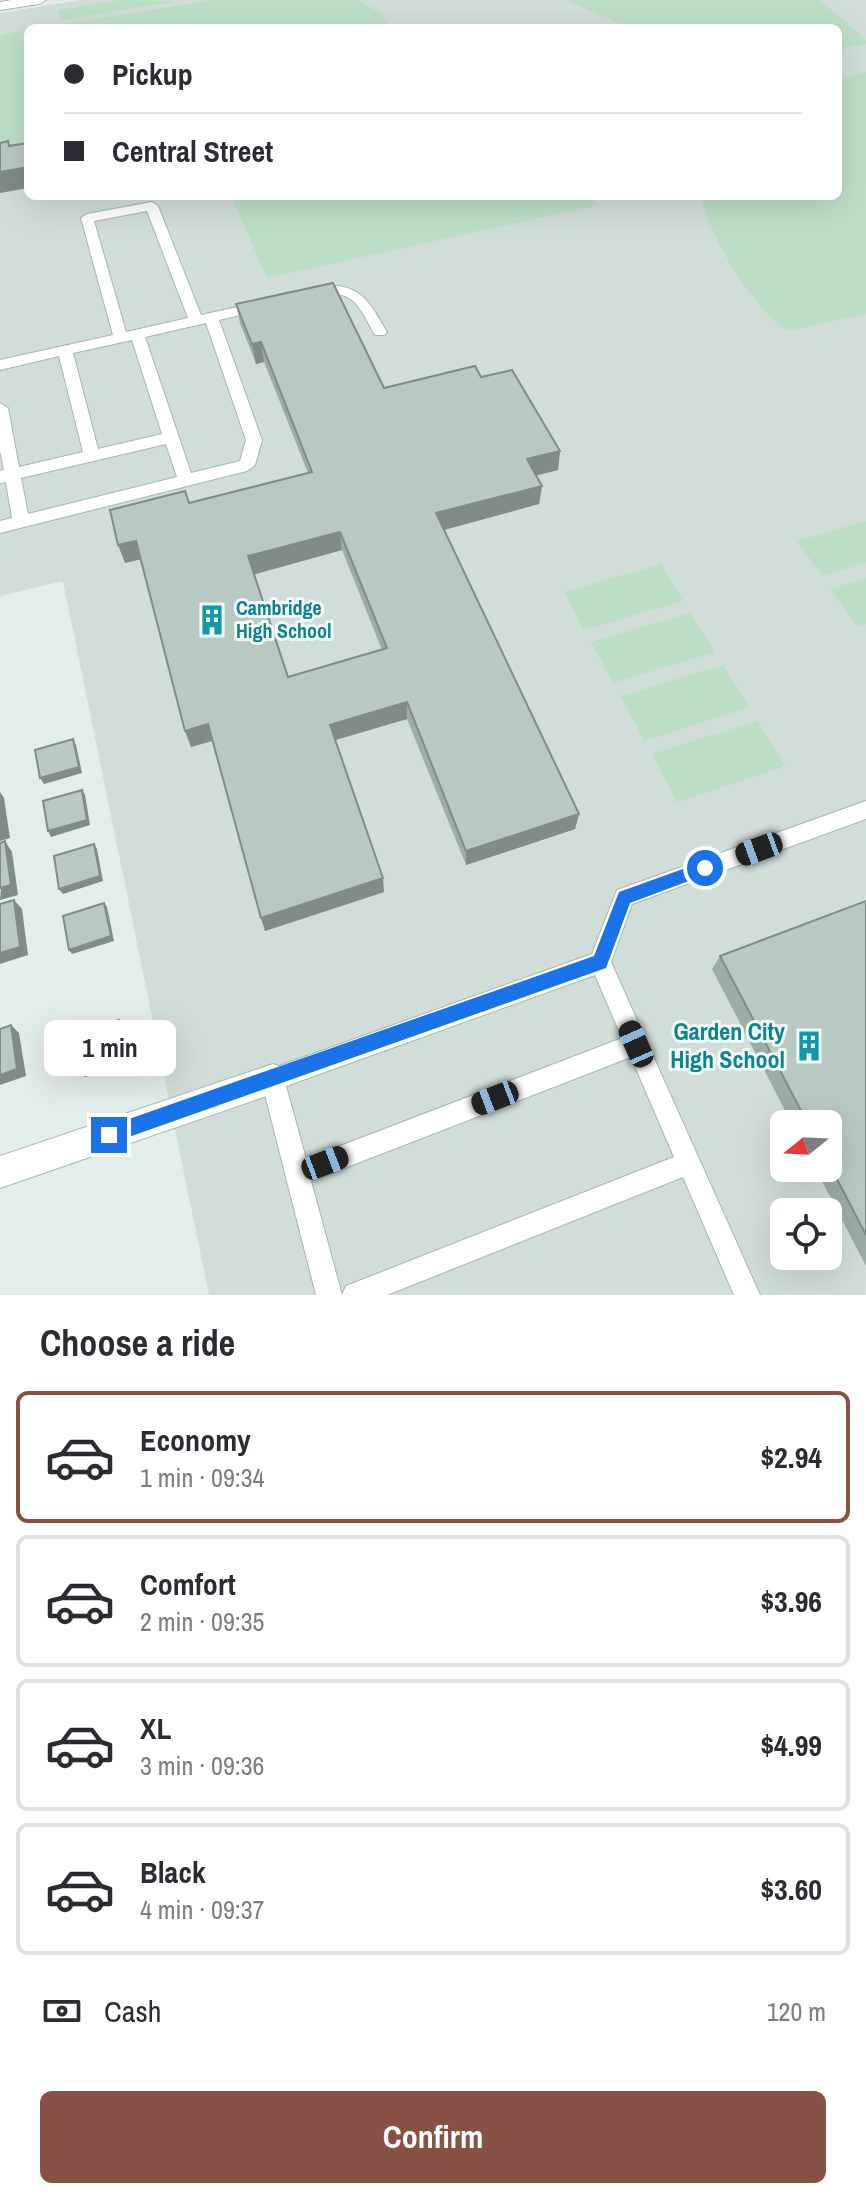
<!DOCTYPE html>
<html lang="en">
<head>
<meta charset="utf-8">
<style>
	:root { --surface:#fff; --page:#f2f2f3; --text:#2b2b33; --muted:#7c7c81; --line:#e1e1e2; --accent:#875143 }
	body { margin:0; font-family:"Archivo Narrow",sans-serif; background:var(--page); color:var(--text); height:100vh; display:flex; flex-direction:column; font-size:30px; white-space:nowrap }
	* { box-sizing:border-box; margin:0 }
	p { font-size:26px; color:var(--muted) }
	.icon { flex:none; width:44px; height:44px; fill:none; stroke:currentColor; stroke-width:2; stroke-linecap:round; stroke-linejoin:round }
	.map { position:relative; height:1295px; overflow:hidden }
	.details { display:flex; flex-direction:column; background:var(--surface); flex:1 }
	.details>* { flex:none }
	.banner { position:absolute; left:24px; top:24px; width:818px; height:176px; border-radius:12px; box-shadow:0 8px 32px #0002; display:grid; align-content:center; height:176px; padding:0 40px; background:var(--surface) }
	.needle { width:52px; rotate:252deg }
	.tools { position:absolute; left:770px; top:1110px; display:grid; gap:16px }
	.tools a { display:grid; place-items:center; width:72px; height:72px; border-radius:12px; background:var(--surface); box-shadow:0 8px 32px #0002; font-size:40px }
	.end { position:absolute; width:36px; height:36px; margin:-18px; border:10px solid #1a73e8; background:#fff; box-shadow:0 0 0 4px #fff }
	.from { border-radius:50% }
	.bubble { position:absolute; height:56px; border-radius:12px; background:var(--surface); box-shadow:0 8px 32px #0002; font-size:26px; font-weight:700; line-height:56px; text-align:center }
	.car { position:absolute; width:24px; height:48px; margin:-24px -12px; border-radius:10px; box-shadow:0 0 6px 2px #0007; background:linear-gradient(#222 24%,#8ab4d8 0 40%,#222 0 76%,#8ab4d8 0 86%,#222 0) }
	.banner b { display:flex; align-items:center; gap:28px; height:76px; font-size:30px }
	.banner b+b { border-top:2px solid var(--line) }
	.banner i { width:20px; height:20px; background:var(--text) }
	ul { padding:0; list-style:none }
	li { display:flex; align-items:center; gap:24px; height:132px; margin:0 16px 12px; padding:0 24px; border:4px solid var(--line); border-radius:12px }
	li div { flex:1 }
	li b { display:block; font-size:30px }
	li em { font-style:normal; font-weight:700 }
	li.active { border-color:var(--accent) }
	li>.icon { width:72px; height:72px; stroke-width:1.5 }
	h2 { padding:0 40px; font-size:36px; line-height:96px }
	.pay { display:flex; align-items:center; gap:20px; height:88px; padding:0 40px; font-size:30px }
	.pay p { margin-inline-start:auto }
	.cta { display:flex; gap:16px; margin-top:auto; padding:16px 40px }
	.cta a { flex:1; height:92px; border-radius:12px; background:var(--accent); color:#fff; font-size:32px; font-weight:700; line-height:92px; text-align:center }
	.map>svg:first-child { display:block }
	.built { fill:#d1ddd8; fill-rule:evenodd }
	.green { fill:#bbdfc5 }
	.lines { fill:none; stroke-linecap:round; stroke-linejoin:round }
	.lane-casing { stroke:#a5b6b0; stroke-width:2 }
	.street-casing { stroke:#a5b6b0; stroke-width:2 }
	.lane { fill:#fff; fill-rule:evenodd }
	.street { fill:#fff; fill-rule:evenodd }
	.wall { fill:#9eaca7; fill-rule:evenodd }
	.shaded-wall { fill:#818c88 }
	.building { fill:#b8c8c2; stroke:#818c88; stroke-width:2; fill-rule:evenodd }
	.route { fill:#1a73e8 }
	.labels { text-anchor:middle; stroke-width:6; stroke-linejoin:round; paint-order:stroke }
	.culture-label { font-size:20px; font-weight:bold; fill:#0d838f; stroke:#f3f9f7; text-anchor:start }
	.near-culture-label { font-size:24px; font-weight:bold; fill:#0d838f; stroke:#f3f9f7; text-anchor:end }
</style>
</head>
<body>
<div class="map">
<svg width="866" height="1295" viewBox="0 0 866 1295">
	<rect width="100%" height="100%" fill="#e3ede9"/>
	<path class="built" d="M81 0H866V1295H209L63 581 0 596V13ZM28 28H838V196H28ZM784 1124H828V1168H784ZM784 1212H828V1256H784Z"/>
	<path class="green" d="M120 0 177 1 61 20 58 10Z
		M212 0H357L381 13 392 28H40Z
		M565 0H820L866 40V44L838 48V28H631Z
		M28 30V148L0 153V35Z
		M866 72V314L788 331C752 307 710 239 701 196H838V79Z
		M231 196H591L598 205 267 278Z
		M866 521V563L822 576 797 541Z
		M661 564 683 601 584 630 564 592Z
		M866 578V624L857 627 830 589Z
		M690 613 715 652 613 683 591 642Z
		M723 665 749 707 644 741 621 696Z
		M757 721 785 766 677 802 652 754Z"/>
	<g class="lines">
		<g class="lane-casing">
			<path id="lane" d="M152 202 158 206 201 315 260 302 267 306 265 309 219 320 262 440 255 465 247 471 0 533V521L12 518 6 482 0 483V471L4 470 0 451V403L8 408 19 467 83 452 59 356 0 370V360L113 335 81 218 87 214ZM147 211 188 318 126 332 94 221ZM206 323 246 440 240 461 191 473 145 337ZM132 340 162 434 98 449 73 353ZM166 444 177 477 28 514 21 478Z
				M339 286C366 290 374 311 387 332L385 335H375C368 324 361 305 349 298 335 289 317 303 305 294L312 290Z
				M866 801V819L632 904 611 962 760 1295H734L683 1177 387 1295H342L346 1286 674 1157 631 1057 311 1181 342 1295H316L261 1079 265 1071 592 954 617 890ZM595 975 622 1038 306 1159 286 1086Z"/>
		</g>
		<g class="street-casing">
			<path id="street" d="M12 0H46L39 4 0 10V2Z
				M273 1064 284 1068 288 1079 284 1090 0 1188V1156Z"/>
		</g>
		<use href="#lane" class="lane"/>
		<use href="#street" class="street"/>
	</g>
	<path class="wall" d="M236 304 384 388 481 377 560 451 558 470 536 476 542 486 539 504 444 530 579 814 575 829 466 865 407 719 335 740 384 892 265 931 213 741 191 747 141 559 125 563 189 503 308 473 264 362 256 364 240 323ZM342 550 382 650 288 677 254 574Z
		M866 901V1266L815 1168H828V1124H792L712 969 720 956Z"/>
	<path class="shaded-wall" d="M28 167V188L0 193V172Z
		M261 342 264 362 256 364 252 344Z
		M560 451 558 470 525 478 527 459Z
		M542 486 539 504 436 532V513Z
		M340 532 342 550 252 575 248 556Z
		M136 541 142 559 125 563 118 545Z
		M407 702V719L332 741 330 725Z
		M208 724 214 740 191 747 185 731Z
		M73 739 76 745 82 773 44 784 40 778Z
		M82 790 85 795 90 825 51 837 48 831Z
		M0 792 4 798 10 838 0 841Z
		M579 814 575 829 466 865V851Z
		M5 841 12 852 18 895 0 900Z
		M94 844 97 849 103 881 63 894 59 889Z
		M383 878 384 892 265 931 261 918Z
		M14 900 22 909 28 955 0 964V953Z
		M104 903 107 907 114 941 72 954 69 950Z
		M119 1020 122 1024 129 1062 85 1077 81 1074Z
		M11 1025 19 1033 26 1076 0 1085V1075Z"/>
	<path class="building" d="M8 141 9 146 28 143V167L0 172V143Z
		M333 283 384 388 475 366 481 377 512 370 560 451 527 459 542 486 436 513 579 814 466 851 407 702 330 725 383 878 261 918 208 724 185 731 136 541 118 545 110 510 185 491 189 503 312 472 261 342 252 344 236 304ZM340 532 387 648 288 677 248 556Z
		M73 739 79 767 40 778 35 750Z
		M82 790 87 820 48 831 43 801Z
		M5 841 11 885 0 888V843Z
		M94 844 100 876 59 889 54 856Z
		M14 900 20 947 0 953V904Z
		M866 901V1235L828 1162V1124H808L720 956Z
		M104 903 111 936 69 950 63 916Z
		M119 1020 126 1059 81 1074 75 1034Z
		M11 1025 17 1069 0 1075V1029Z"/>
	<path class="route" d="M705 861 710 863V873L630 903 606 968 109 1144 103 1141 101 1135 103 1129 109 1126 594 956 619 892Z"/>
	<defs>
		<g id="building-bare" transform="scale(2.4)"><path d="M-4-6H4V6H1V3H-1V6H-4ZM-2.5-4.3h1.7v1.8h-1.7ZM.8-4.3h1.7v1.8H.8ZM-2.5-1h1.7V.8h-1.7ZM.8-1h1.7V.8H.8Z" fill="#0f9aa8" stroke="#f3f9f7" stroke-width="2.5" paint-order="stroke"/></g>
	</defs>
	<g fill-rule="evenodd">
		<use href="#building-bare" x="212" y="620"/>
		<use href="#building-bare" x="809" y="1046"/>
	</g>
	<g class="labels">
		<g class="culture-label">
			<text x="236" y="615">Cambridge<tspan x="236" dy="23">High School</tspan></text>
		</g>
		<g class="near-culture-label">
			<text x="785" y="1040">Garden City<tspan x="785" dy="28">High School</tspan></text>
		</g>
	</g>
</svg>
<div class="tools">
<a><svg class="needle" viewBox="-14 -14 28 28"><path d="M0-13l5 13h-10z" fill="#e53935"/><path d="M0 13l5-13h-10z" fill="#7c7c81"/></svg></a>
<a><svg class="icon" aria-label="locate" viewBox="0 0 24 24"><circle cx="12" cy="12" r="6"/><path d="M12 2v4M12 18v4M2 12h4M18 12h4"/></svg></a>
</div>
<i class="end from" style="left:705px;top:868px"></i>
<i class="end" style="left:109px;top:1135px"></i>
<div class="bubble" style="left:44px;top:1020px;width:132px">1 min</div>
<i class="car" style="left:759px;top:849px;rotate:250deg"></i>
<i class="car" style="left:636px;top:1044px;rotate:336deg"></i>
<i class="car" style="left:495px;top:1098px;rotate:249deg"></i>
<i class="car" style="left:325px;top:1163px;rotate:69deg"></i>
<div class="banner">
<b><i class="from"></i>Pickup</b>
<b><i></i>Central Street</b>
</div>
</div>
<section class="details">
<h2>Choose a ride</h2>
<ul>
<li class="active"><svg class="icon" aria-label="car" viewBox="0 0 24 24"><path d="M5 17H2v-5l4-1 3-4h7l3 4 3 1v5h-3M9 17h6M6 11h13"/><circle cx="7" cy="17" r="2"/><circle cx="17" cy="17" r="2"/></svg><div><b>Economy</b><p>1 min · 09:34</p></div><em>$2.94</em></li>
<li><svg class="icon" aria-label="car" viewBox="0 0 24 24"><path d="M5 17H2v-5l4-1 3-4h7l3 4 3 1v5h-3M9 17h6M6 11h13"/><circle cx="7" cy="17" r="2"/><circle cx="17" cy="17" r="2"/></svg><div><b>Comfort</b><p>2 min · 09:35</p></div><em>$3.96</em></li>
<li><svg class="icon" aria-label="car" viewBox="0 0 24 24"><path d="M5 17H2v-5l4-1 3-4h7l3 4 3 1v5h-3M9 17h6M6 11h13"/><circle cx="7" cy="17" r="2"/><circle cx="17" cy="17" r="2"/></svg><div><b>XL</b><p>3 min · 09:36</p></div><em>$4.99</em></li>
<li><svg class="icon" aria-label="car" viewBox="0 0 24 24"><path d="M5 17H2v-5l4-1 3-4h7l3 4 3 1v5h-3M9 17h6M6 11h13"/><circle cx="7" cy="17" r="2"/><circle cx="17" cy="17" r="2"/></svg><div><b>Black</b><p>4 min · 09:37</p></div><em>$3.60</em></li>
</ul>
<div class="pay"><svg class="icon" aria-label="cash" viewBox="0 0 24 24"><path d="M3 7h18v10H3z"/><circle cx="12" cy="12" r="2"/></svg>Cash<p>120 m</p></div>
<div class="cta"><a>Confirm</a></div>
</section>
</body>
</html>
